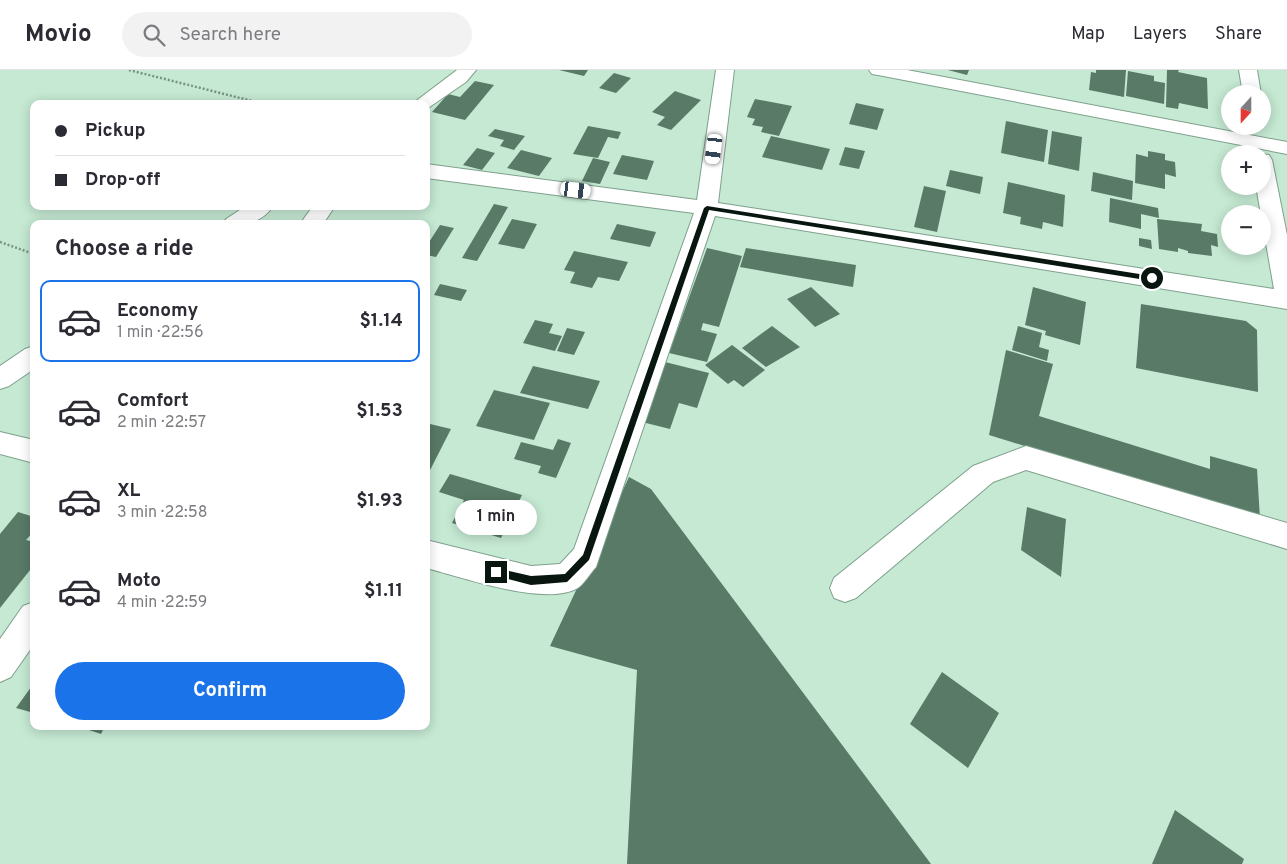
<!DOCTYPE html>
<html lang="en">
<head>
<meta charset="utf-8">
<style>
	:root { --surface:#fff; --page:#f2f2f3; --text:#2b2b33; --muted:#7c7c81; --line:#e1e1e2; --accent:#1a73e8 }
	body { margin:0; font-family:Overpass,sans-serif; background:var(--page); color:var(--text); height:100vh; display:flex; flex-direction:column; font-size:19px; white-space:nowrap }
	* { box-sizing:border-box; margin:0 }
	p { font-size:16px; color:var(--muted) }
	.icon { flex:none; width:28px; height:28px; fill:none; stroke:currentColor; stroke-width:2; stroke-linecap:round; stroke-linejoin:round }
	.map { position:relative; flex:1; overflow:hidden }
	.sheet { position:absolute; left:30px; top:150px; width:400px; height:510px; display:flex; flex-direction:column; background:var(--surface); border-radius:10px; box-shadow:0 2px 12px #0003 }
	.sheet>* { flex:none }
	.hud { position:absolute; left:30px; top:30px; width:400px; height:110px; border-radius:10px; box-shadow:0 2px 12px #0003; display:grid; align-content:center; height:110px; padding:0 25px; background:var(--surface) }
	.needle { width:32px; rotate:201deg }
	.buttons { position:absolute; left:1221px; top:15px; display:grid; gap:10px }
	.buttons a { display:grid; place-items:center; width:50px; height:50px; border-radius:50%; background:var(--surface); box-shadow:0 2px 12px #0003; font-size:25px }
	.end { position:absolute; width:22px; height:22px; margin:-11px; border:6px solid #09160f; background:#fff; box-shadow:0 0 0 2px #fff }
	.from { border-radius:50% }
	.bubble { position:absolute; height:35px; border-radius:18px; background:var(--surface); box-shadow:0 2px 12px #0003; font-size:16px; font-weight:700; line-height:35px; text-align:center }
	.car { position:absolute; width:15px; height:30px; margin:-15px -8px; border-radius:6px; box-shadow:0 0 4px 1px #0007; background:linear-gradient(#fff 24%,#345 0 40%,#fff 0 76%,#345 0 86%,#fff 0) }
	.hud b { display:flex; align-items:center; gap:18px; height:48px; font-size:19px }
	.hud b+b { border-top:1px solid var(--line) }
	.hud i { width:12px; height:12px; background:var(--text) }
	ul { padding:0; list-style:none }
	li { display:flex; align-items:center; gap:15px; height:82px; margin:0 10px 8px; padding:0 15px; border:2px solid transparent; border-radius:10px }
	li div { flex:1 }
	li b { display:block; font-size:19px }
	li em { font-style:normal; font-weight:700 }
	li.selected { border-color:var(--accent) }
	li>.icon { width:45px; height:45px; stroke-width:1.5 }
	h2 { padding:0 25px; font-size:22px; line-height:60px }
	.button { display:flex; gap:10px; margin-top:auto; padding:10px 25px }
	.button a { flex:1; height:58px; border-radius:30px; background:var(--accent); color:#fff; font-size:20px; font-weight:700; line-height:58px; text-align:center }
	header { display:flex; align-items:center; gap:30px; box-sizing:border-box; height:70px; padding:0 25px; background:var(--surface); border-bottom:1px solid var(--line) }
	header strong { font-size:24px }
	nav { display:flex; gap:28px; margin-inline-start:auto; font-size:18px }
	.search { width:350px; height:45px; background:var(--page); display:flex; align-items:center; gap:12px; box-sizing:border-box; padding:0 18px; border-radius:28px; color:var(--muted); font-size:19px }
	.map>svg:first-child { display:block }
	.building { fill:#597a67 }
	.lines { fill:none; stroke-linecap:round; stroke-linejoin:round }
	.minor-casing { stroke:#7ea08c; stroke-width:2 }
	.path { stroke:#789383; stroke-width:2.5; stroke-dasharray:2 2; stroke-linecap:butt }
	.minor { fill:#fff; fill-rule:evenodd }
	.route { fill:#09160f }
</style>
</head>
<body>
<header>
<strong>Movio</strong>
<div class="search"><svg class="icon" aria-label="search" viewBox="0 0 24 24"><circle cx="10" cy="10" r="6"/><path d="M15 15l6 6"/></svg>Search here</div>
<nav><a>Map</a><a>Layers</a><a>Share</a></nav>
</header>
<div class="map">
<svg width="1287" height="794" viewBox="0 0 1287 794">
	<rect width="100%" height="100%" fill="#c5e9d3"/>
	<path class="building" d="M559 0H588L584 6Z
		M948 0H969L967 5Z
		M1096 0H1126L1124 27 1089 20 1091 2 1096 3Z
		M1167 0H1179L1178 2 1207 8 1208 39 1179 33 1178 39 1166 37Z
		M1128 1 1154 6V11L1165 13 1164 34 1126 26Z
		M614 3 631 8 616 23 599 18Z
		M475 11 494 15 465 50 432 42 448 24 460 27Z
		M675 21 701 30 671 60 657 55 665 47 652 42Z
		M755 29 792 36 779 66 761 62 763 57 752 55 755 49 747 47Z
		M856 33 884 39 877 60 849 54Z
		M1006 51 1048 60 1044 92 1001 83Z
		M588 56 621 62 618 69 608 67 598 88 573 84Z
		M495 59 525 66 514 80 500 76 504 70 488 66Z
		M1052 61 1082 67 1079 101 1048 94Z
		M771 66 830 79 822 100 762 87Z
		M845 77 865 81 859 99 839 95Z
		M477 78 495 83 482 100 463 95Z
		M521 80 552 88 539 106 507 98Z
		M1148 81 1165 84V90L1175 92 1176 107 1165 104V119L1135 113 1136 84 1148 87Z
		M622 85 654 91 647 110 613 104Z
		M593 88 610 92 600 114 582 111Z
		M950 100 983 107 980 124 946 116Z
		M1093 102 1133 111 1132 130 1091 121Z
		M1008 112 1065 125 1063 157 1043 152 1042 159 1020 154 1021 147 1003 143Z
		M924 116 946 121 937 162 914 157Z
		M1110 128 1158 138 1159 148 1141 144V159L1109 152Z
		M494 134 508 137 477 191 462 188Z
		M512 149 537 154 524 179 498 174Z
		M1157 149 1202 154 1201 161 1217 164 1218 177 1211 175 1212 186 1188 183V181L1178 178V182L1159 179Z
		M617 154 656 162 650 177 610 169Z
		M440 155 454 158 436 187 426 185V177Z
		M1139 168 1151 170 1152 179 1139 176Z
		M707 178 742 186 719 257 703 253 701 260 717 264 707 292 669 283Z
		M746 178 856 195 853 217 740 197Z
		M574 181 628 192 619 211 598 207 592 218 570 213 575 202 564 200Z
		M440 214 467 220 461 231 434 225Z
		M811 217 840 244 815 257 787 229Z
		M1033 217 1086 232 1080 275 1045 265 1046 261 1025 255Z
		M1141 234 1246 251 1257 260 1258 322 1136 298Z
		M535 250 553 254 549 263 562 266 555 281 523 273Z
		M772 256 800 277 766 297 742 278Z
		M1018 256 1042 263 1039 277 1049 280 1047 291 1012 280Z
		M567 258 585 262 574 285 557 281Z
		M732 275 765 300 743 317 734 310 728 314 705 295Z
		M1006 280 1053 294 1039 346 1210 399V386L1257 399 1260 449 989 365Z
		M665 292 709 303 697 338 679 333 670 359 642 352Z
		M533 296 600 311 588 339 520 323Z
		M494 320 550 333 534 370 476 356Z
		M426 353 451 359 426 408Z
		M558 369 571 373 556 408 538 403 541 396 514 389 521 372 553 380Z
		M450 404 522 425 501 468 452 453 464 430 439 422Z
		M629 407 651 419 931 794H627L637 600 550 576Z
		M1027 437 1066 449 1061 507 1021 480Z
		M18 442 34 447V461L26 470 34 472V495L0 538V464Z
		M942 602 999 643 968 698 910 654Z
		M34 613V643L16 638Z
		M77 656H105L101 664Z
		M1175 740 1244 789 1242 794H1152Z"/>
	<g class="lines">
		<g class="minor-casing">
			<path id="minor" d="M457 0H476L466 12 428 38H426V34H412Z
				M716 0H734L718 133 1274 219 1256 116H1262L1261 84 1269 85 1272 90 1287 165V239L715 146 596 497C590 503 584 515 576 519 542 536 462 507 426 498V470L531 496 560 494 574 479 694 143 426 108V94L697 130Z
				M869 0H907L1287 72V84L878 5 872 4Z
				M1239 0H1257L1261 24H1243Z
				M246 136H273C261 155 242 154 223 154L226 149Z
				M313 136H335L323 154H300Z
				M34 276V299L9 316 0 319V296L25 279Z
				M0 362 34 370V393L0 384Z
				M1026 376 1287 453V479L1026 400 993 412 856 528 845 532 834 528 830 518 834 508 973 396Z
				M34 532V574L11 607 0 612V569L23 536Z"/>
		</g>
		<path class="path" d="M129 0 264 34
			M0 172 34 184"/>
		<use href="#minor" class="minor"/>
	</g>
	<path class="route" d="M707 136 1152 206 1155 208 1152 211 709 140 589 490 567 512 531 515 493 505 491 502 496 498 531 506 565 504 583 485 704 138Z"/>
</svg>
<div class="buttons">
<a><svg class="needle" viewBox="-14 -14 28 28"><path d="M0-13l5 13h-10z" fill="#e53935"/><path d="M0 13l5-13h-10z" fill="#7c7c81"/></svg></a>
<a>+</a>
<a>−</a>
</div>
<i class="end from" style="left:1152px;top:208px"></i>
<i class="end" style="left:496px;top:502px"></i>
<div class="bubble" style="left:455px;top:430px;width:82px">1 min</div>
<i class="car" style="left:714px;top:79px;rotate:187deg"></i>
<i class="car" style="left:576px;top:120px;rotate:97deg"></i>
<div class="hud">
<b><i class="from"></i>Pickup</b>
<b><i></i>Drop-off</b>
</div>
<section class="sheet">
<h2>Choose a ride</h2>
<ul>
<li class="selected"><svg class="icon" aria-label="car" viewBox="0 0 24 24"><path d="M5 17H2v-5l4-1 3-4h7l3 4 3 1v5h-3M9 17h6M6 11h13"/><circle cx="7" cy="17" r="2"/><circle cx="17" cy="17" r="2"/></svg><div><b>Economy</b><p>1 min · 22:56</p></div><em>$1.14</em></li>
<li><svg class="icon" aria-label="car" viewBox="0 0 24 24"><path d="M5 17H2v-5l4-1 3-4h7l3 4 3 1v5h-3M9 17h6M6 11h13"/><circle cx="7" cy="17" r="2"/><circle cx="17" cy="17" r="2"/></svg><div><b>Comfort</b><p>2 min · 22:57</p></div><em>$1.53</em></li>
<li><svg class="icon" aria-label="car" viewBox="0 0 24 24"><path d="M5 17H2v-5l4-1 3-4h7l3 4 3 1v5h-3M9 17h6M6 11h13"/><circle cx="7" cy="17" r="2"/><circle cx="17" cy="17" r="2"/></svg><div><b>XL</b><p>3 min · 22:58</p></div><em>$1.93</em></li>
<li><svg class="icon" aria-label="car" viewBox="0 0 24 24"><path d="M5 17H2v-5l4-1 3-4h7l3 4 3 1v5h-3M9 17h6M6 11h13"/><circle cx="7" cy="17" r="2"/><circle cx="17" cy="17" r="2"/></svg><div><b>Moto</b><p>4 min · 22:59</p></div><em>$1.11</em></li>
</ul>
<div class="button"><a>Confirm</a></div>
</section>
</div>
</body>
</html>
